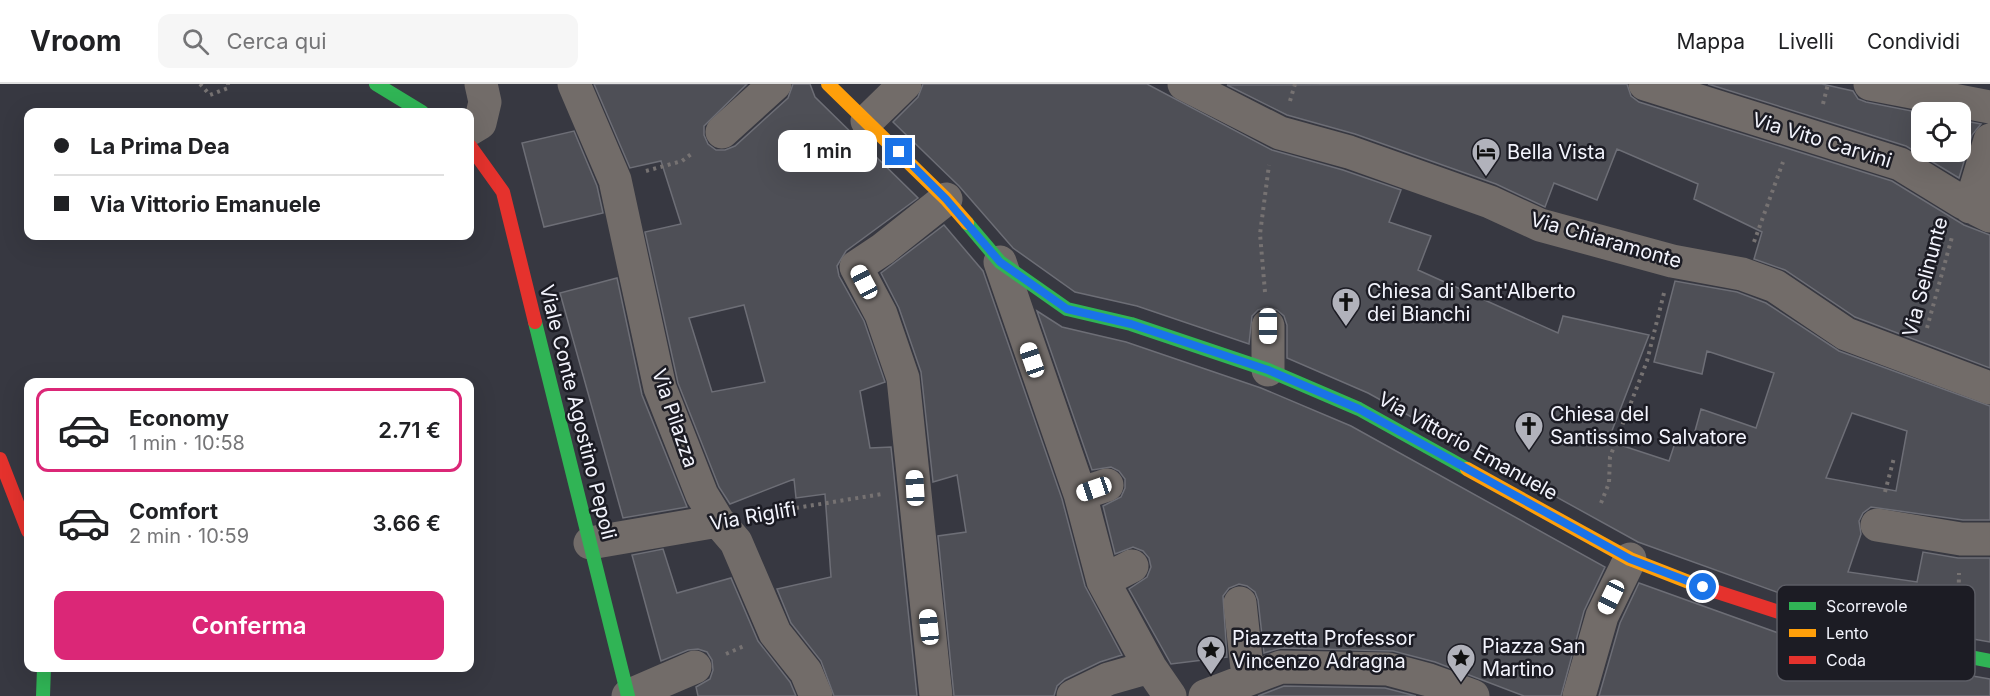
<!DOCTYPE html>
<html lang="it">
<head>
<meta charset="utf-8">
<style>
	:root { --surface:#fff; --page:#f6f6f6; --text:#202124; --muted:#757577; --line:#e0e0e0; --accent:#db2777 }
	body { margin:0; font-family:Inter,sans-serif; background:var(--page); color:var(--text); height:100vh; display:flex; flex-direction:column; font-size:22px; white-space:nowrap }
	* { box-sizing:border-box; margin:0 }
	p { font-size:20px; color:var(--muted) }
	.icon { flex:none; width:33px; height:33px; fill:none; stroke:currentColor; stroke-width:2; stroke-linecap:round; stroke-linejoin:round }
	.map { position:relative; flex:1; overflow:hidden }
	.panel { position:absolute; left:24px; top:294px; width:450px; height:294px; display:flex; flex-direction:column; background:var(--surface); border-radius:12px; box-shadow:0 6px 24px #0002 }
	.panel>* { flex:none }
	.guide { position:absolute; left:24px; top:24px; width:450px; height:132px; border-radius:12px; box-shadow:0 6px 24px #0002; display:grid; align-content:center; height:132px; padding:0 30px; background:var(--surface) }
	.tools { position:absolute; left:1911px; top:18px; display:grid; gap:12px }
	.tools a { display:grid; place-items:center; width:60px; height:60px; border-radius:12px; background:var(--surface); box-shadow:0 6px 24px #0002; font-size:30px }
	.end { position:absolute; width:27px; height:27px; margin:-14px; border:8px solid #1a73e8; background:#fff; box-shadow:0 0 0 3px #fff }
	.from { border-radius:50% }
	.bubble { position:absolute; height:42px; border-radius:12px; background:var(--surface); box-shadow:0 6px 24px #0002; font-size:20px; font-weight:600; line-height:42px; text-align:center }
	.car { position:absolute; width:18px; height:36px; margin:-18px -9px; border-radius:8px; box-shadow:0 0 4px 2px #0007; background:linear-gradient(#fff 24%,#345 0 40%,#fff 0 76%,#345 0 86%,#fff 0) }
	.guide b { display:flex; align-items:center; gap:21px; height:57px; font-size:22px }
	.guide b+b { border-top:2px solid var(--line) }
	.guide i { width:15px; height:15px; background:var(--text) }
	ul { padding:10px 0 0; list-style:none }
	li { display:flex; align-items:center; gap:18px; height:84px; margin:0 12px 9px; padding:0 18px; border:3px solid transparent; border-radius:12px }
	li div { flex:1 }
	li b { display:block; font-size:22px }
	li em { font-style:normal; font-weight:600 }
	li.selected { border-color:var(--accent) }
	li>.icon { width:54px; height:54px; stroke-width:1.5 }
	.cta { display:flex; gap:12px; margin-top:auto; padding:12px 30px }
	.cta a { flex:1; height:69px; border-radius:12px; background:var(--accent); color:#fff; font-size:24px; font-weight:600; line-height:69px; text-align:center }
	header { display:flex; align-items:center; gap:36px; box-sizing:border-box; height:84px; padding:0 30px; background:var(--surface); border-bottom:2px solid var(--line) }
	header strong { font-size:28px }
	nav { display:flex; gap:33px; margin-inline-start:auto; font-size:21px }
	.search { width:420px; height:54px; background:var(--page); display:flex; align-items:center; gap:15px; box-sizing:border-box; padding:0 21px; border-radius:12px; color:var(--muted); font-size:22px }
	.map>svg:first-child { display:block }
	.building { fill:#4e4f56; stroke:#6d6e76; stroke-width:1.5; fill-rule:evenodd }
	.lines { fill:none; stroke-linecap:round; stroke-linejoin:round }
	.path { stroke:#767272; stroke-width:4; stroke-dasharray:3 4.5; stroke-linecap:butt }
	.street { stroke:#726c69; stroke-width:33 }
	.fast { stroke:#30b455; stroke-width:14 }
	.slow { stroke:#ff9f0a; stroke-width:14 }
	.jam { stroke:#e5322d; stroke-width:14 }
	.route { stroke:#1a73e8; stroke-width:8 }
	.labels { text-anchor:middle; stroke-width:5; stroke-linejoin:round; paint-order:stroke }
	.street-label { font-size:20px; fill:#f3f4fd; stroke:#1c1c24 }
	.poi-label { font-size:20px; fill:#f3f4fd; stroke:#1c1c24; text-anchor:start }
	.key { fill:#1c1c24; stroke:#5c5d65; stroke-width:1.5 }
	.key-label { font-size:16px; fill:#f3f4fd }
</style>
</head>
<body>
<header>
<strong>Vroom</strong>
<div class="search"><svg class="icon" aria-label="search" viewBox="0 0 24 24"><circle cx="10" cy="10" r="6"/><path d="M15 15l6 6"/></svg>Cerca qui</div>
<nav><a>Mappa</a><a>Livelli</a><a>Condividi</a></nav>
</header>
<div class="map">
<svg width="1990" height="612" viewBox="0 0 1990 612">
	<rect width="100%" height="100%" fill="#373841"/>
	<path class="building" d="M594 0H747L704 42V51L708 60 716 66H725L735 62 788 14 793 0H810L815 13 918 114 846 167 837 182 839 192 864 237 885 298 860 307 870 364 891 363 917 612H834L821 577 791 539 777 505 831 493 825 410 796 414 794 395 730 420 719 403 678 299 645 148 681 140 661 77 630 84ZM744 221 765 298 712 308 689 234Z
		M923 0H1147L1272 66 1343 86 1401 106 1389 138 1431 152 1418 186 1558 249 1563 232 1649 251 1608 357 1669 377 1677 353 1692 358 1701 325 1756 344 1774 289 1707 267 1702 290 1654 278 1675 197 1737 208 1766 219 1839 267 1990 322V436H1963L1871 423 1863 429 1859 437 1861 450 1848 488 1917 498 1923 468 1958 474H1990V558L1866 536 1807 519 1638 458 1368 309 1287 274V241L1284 232 1277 226 1267 223 1258 226 1252 232 1249 260 1137 222 1075 208 1013 164 959 102 893 38 918 13ZM1852 329 1907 347 1896 407 1826 394Z
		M1627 0 1631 12 1639 18 1892 97 1964 141 1990 151V284L1855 233 1785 186 1754 175 1762 148 1694 115 1698 100 1617 65 1597 116 1554 99 1545 123 1496 100 1355 50 1287 31 1227 1Z
		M1708 0H1822L1853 7 1858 15 1866 18 1922 29V68H1960V36L1981 40 1972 51 1959 94 1906 62Z
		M574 47 597 102 603 129 544 143 522 59Z
		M944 141 983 187 1062 415 1085 502 1122 571 1100 578 1065 595 1057 602 1054 612H954L938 452 966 448 957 391 933 398 921 288 899 224 881 189Z
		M617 194 642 311 687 423 623 434 560 209Z
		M1037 227 1062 243 1126 258 1261 304 1351 342 1605 483 1584 527 1561 612H1524L1435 578 1393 567 1281 564 1264 569 1258 516 1255 508 1247 502 1239 500 1229 504 1223 512 1227 573 1171 580 1129 505 1147 493 1151 483 1149 474 1143 467 1133 463 1115 470 1103 422 1121 413 1125 404V395L1119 387 1111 383 1092 386Z
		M663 465 677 509 731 494 758 557 790 598 796 612H698L696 603 710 595 713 586 712 576 707 568 698 565 688 566 661 577 632 471Z
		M1639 499 1795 555 1857 572 1990 595V612H1599L1620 539Z
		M1284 602 1385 604 1416 612H1258Z"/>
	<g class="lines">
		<path class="path" d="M200 0 210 11 228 4V0
			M1290 17 1295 0
			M1823 20 1828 0
			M646 87 682 77 694 68
			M1754 158 1783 78
			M1265 208 1260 150 1269 81
			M1927 244 1952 153
			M1885 408 1894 374
			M1601 419 1609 399 1610 373 1647 277 1664 209
			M759 430 882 410
			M1958 536 1959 489
			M26 554 28 540
			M726 570 744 562"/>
		<path class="street" d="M574 0 615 96 660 304 702 411 718 437 736 458 775 549 806 588 816 612
			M1184 0 1280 49 1349 68 1490 118 1540 141 1672 177 1742 190 1775 202 1846 250 1990 304
			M1645 0 1900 80 1962 118 1990 132
			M1870 0 1990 23
			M867 37 905 0
			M470 45 480 39 485 18 481 0
			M722 48 775 0
			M1970 123 1990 56
			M1000 178 1080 410 1103 497 1150 583 1170 612
			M1268 286V242
			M1080 410 1107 401
			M1877 441 1961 455H1990
			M590 459 718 437
			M1103 497 1132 482
			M1240 519 1248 594
			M628 612 695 583
			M936 612 903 294 881 230 856 183 883 165 946 115
			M1073 612 1108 595 1150 583
			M1205 612 1281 583 1388 585 1429 596 1473 612
			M1579 612 1602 532 1630 475"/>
		<path class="fast" d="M376 0 422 28
			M967 139 1000 178 1067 225 1131 240 1268 286 1359 325 1467 385
			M535 238 628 612
			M1840 548 1990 577
			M43 612 44 584"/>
		<path class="slow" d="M828 0 946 115 967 139
			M1467 385 1630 475 1699 502"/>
		<path class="jam" d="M470 62 503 108 535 238
			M0 375 28 447
			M1699 502 1840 548"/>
	</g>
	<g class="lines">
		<path class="route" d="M899 68 946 115 1000 178 1067 225 1131 240 1268 286 1359 325 1630 475 1703 503"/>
	</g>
	<defs>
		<g id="hotel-pin" transform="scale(1.5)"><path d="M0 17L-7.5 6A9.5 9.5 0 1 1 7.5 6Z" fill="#b1b2bb" stroke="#1c1c24"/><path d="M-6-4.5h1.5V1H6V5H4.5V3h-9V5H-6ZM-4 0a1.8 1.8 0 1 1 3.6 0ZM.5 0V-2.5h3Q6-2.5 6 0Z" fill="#111"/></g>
		<g id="church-pin" transform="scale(1.5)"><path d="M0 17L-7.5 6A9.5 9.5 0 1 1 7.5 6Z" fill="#b1b2bb" stroke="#1c1c24"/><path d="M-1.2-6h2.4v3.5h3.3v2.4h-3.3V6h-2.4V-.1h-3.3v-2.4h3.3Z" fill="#111"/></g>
		<g id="sight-pin" transform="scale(1.5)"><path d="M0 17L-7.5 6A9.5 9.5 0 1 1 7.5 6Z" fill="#b1b2bb" stroke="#1c1c24"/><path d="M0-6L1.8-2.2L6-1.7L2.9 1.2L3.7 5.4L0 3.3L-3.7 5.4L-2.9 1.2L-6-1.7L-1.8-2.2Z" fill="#111"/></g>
	</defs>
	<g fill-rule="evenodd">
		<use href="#hotel-pin" x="1486" y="68"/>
		<use href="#church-pin" x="1346" y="218"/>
		<use href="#church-pin" x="1529" y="342"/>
		<use href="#sight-pin" x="1211" y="566"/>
		<use href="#sight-pin" x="1461" y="574"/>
	</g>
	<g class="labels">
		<g class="street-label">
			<text transform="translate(1822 56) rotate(17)" y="7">Via Vito Carvini</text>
			<text transform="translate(1606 156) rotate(16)" y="7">Via Chiaramonte</text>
			<text transform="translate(1925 193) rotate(-75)" y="7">Via Selinunte</text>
			<text transform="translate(578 328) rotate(76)" y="7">Viale Conte Agostino Pepoli</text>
			<text transform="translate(675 334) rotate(71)" y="7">Via Pilazza</text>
			<text transform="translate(1468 362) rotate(29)" y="7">Via Vittorio Emanuele</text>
			<text transform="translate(753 432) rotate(-10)" y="7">Via Riglifi</text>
		</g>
		<g class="poi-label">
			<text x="1507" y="75">Bella Vista</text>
			<text x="1367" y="214">Chiesa di Sant'Alberto<tspan x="1367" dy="23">dei Bianchi</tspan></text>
			<text x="1550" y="337">Chiesa del<tspan x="1550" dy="23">Santissimo Salvatore</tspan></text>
			<text x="1232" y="561">Piazzetta Professor<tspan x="1232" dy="23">Vincenzo Adragna</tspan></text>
			<text x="1482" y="569">Piazza San<tspan x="1482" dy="23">Martino</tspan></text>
		</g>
	</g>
	<rect x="1777" y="501" width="198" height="96" rx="9" class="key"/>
	<rect x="1789" y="518" width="27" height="8" fill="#30b455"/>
	<rect x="1789" y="545" width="27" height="8" fill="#ff9f0a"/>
	<rect x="1789" y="572" width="27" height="8" fill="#e5322d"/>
	<g class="key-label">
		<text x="1826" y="528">Scorrevole</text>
		<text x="1826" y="555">Lento</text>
		<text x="1826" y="582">Coda</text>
	</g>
</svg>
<div class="tools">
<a><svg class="icon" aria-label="locate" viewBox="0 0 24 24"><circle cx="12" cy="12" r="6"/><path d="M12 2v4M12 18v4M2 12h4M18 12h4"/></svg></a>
</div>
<i class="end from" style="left:1703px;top:503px"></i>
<i class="end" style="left:899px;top:68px"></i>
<div class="bubble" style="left:778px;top:46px;width:99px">1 min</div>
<i class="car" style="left:864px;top:198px;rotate:332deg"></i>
<i class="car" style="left:1268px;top:242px;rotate:180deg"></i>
<i class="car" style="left:1032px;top:276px;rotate:341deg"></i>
<i class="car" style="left:915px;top:404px;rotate:357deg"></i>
<i class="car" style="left:1094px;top:405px;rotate:251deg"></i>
<i class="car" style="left:1611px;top:513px;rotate:206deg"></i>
<i class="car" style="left:929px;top:543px;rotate:354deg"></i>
<div class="guide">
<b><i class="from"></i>La Prima Dea</b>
<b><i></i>Via Vittorio Emanuele</b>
</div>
<section class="panel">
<ul>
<li class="selected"><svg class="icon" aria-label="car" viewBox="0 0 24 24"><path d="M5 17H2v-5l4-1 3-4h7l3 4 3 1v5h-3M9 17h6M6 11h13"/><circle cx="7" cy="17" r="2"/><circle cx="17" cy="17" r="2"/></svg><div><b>Economy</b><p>1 min · 10:58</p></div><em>2.71 €</em></li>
<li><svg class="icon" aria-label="car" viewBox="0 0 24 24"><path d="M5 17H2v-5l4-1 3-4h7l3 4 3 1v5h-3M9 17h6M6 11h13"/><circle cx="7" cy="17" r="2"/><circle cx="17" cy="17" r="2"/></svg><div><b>Comfort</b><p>2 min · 10:59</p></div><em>3.66 €</em></li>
</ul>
<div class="cta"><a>Conferma</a></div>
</section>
</div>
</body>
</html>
